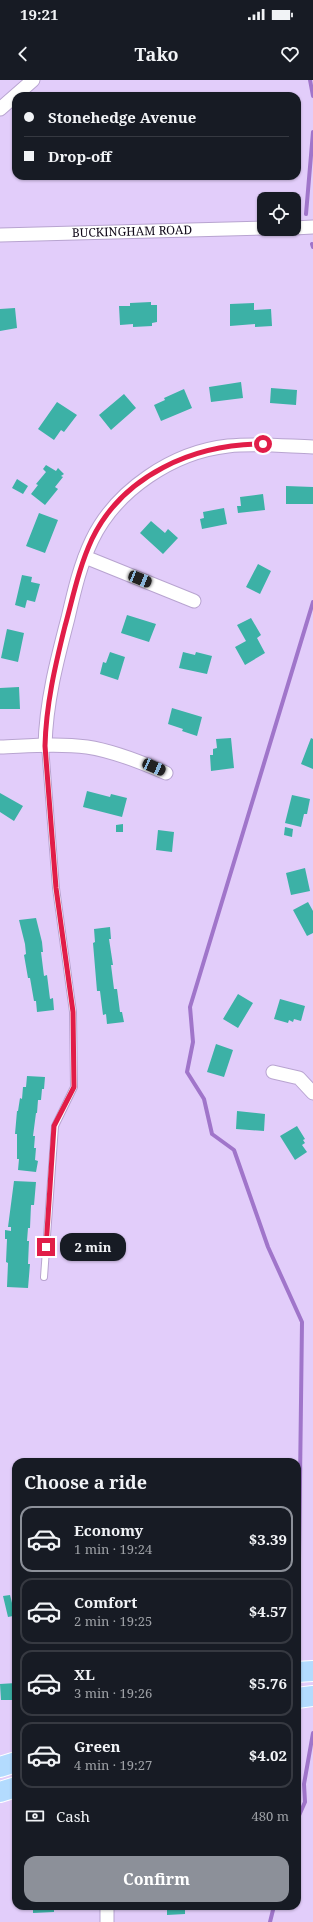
<!DOCTYPE html>
<html lang="en">
<head>
<meta charset="utf-8">
<style>
	:root { --surface:#171b24; --page:#242831; --text:#f1f3f6; --muted:#9ea1a6; --line:#363941; --accent:#8c9099 }
	body { margin:0; font-family:"Noto Serif",serif; background:var(--page); color:var(--text); height:100vh; display:flex; flex-direction:column; font-size:15px; white-space:nowrap }
	* { box-sizing:border-box; margin:0 }
	p { font-size:13px; color:var(--muted) }
	.icon { flex:none; width:22px; height:22px; fill:none; stroke:currentColor; stroke-width:2; stroke-linecap:round; stroke-linejoin:round }
	.map { position:relative; flex:1; overflow:hidden }
	.side { position:absolute; left:12px; top:1378px; width:289px; height:452px; display:flex; flex-direction:column; background:var(--surface); border-radius:12px; box-shadow:0 1px 3px #0004 }
	.side>* { flex:none }
	.guide { position:absolute; left:12px; top:12px; width:289px; height:88px; border-radius:12px; box-shadow:0 1px 3px #0004; display:grid; align-content:center; height:88px; padding:0 12px; background:var(--surface) }
	.tools { position:absolute; left:257px; top:112px; display:grid; gap:8px }
	.tools a { display:grid; place-items:center; width:44px; height:44px; border-radius:8px; background:var(--surface); box-shadow:0 1px 3px #0004; font-size:20px }
	.end { position:absolute; width:18px; height:18px; margin:-9px; border:5px solid #e11d48; background:#fff; box-shadow:0 0 0 2px #fff }
	.from { border-radius:50% }
	.bubble { position:absolute; height:28px; border-radius:12px; background:var(--surface); box-shadow:0 1px 3px #0004; font-size:13px; font-weight:700; line-height:28px; text-align:center }
	.car { position:absolute; width:12px; height:24px; margin:-12px -6px; border-radius:5px; box-shadow:0 0 3px 1px #0007; background:linear-gradient(#222 24%,#8ab4d8 0 40%,#222 0 76%,#8ab4d8 0 86%,#222 0) }
	.guide b { display:flex; align-items:center; gap:14px; height:38px; font-size:15px }
	.guide b+b { border-top:1px solid var(--line) }
	.guide i { width:10px; height:10px; background:var(--text) }
	ul { padding:0; list-style:none }
	li { display:flex; align-items:center; gap:12px; height:66px; margin:0 8px 6px; padding:0 4px; border:2px solid var(--line); border-radius:12px }
	li div { flex:1 }
	li b { display:block; font-size:15px }
	li em { font-style:normal; font-weight:700 }
	li.current { border-color:var(--accent) }
	li>.icon { width:36px; height:36px; stroke-width:1.5 }
	h2 { padding:0 12px; font-size:18px; line-height:48px }
	.pay { display:flex; align-items:center; gap:10px; height:44px; padding:0 12px; font-size:15px }
	.pay p { margin-inline-start:auto }
	.action { display:flex; gap:8px; margin-top:auto; padding:8px 12px }
	.action a { flex:1; height:46px; border-radius:12px; background:var(--accent); color:#fff; font-size:16px; font-weight:700; line-height:46px; text-align:center }
	.status { display:flex; justify-content:space-between; align-items:center; height:28px; padding:0 20px; background:var(--surface); direction:ltr }
	.status svg { height:11px; fill:currentColor }
	header { display:flex; justify-content:space-between; align-items:center; height:52px; padding:0 12px; background:var(--surface); font-size:18px; font-weight:700 }
	.map>svg:first-child { display:block }
	.lines { fill:none; stroke-linecap:round; stroke-linejoin:round }
	.stream { stroke:#a075ca; stroke-width:4 }
	.building { fill:#3cb1a6 }
	.service-casing { stroke:#b8a4d0; stroke-width:8 }
	.minor-casing { stroke:#b8a4d0; stroke-width:15 }
	.primary-casing { stroke:#fff; stroke-width:22 }
	.service { stroke:#fff; stroke-width:6 }
	.minor { stroke:#fff; stroke-width:13 }
	.primary { stroke:#b3dbfe; stroke-width:20 }
	.route { stroke:#e11d48; stroke-width:5 }
	.labels { text-anchor:middle; stroke-width:3; stroke-linejoin:round; paint-order:stroke }
	.street-label { font-size:12px; fill:#110919; stroke:#f9f7fc }
</style>
</head>
<body>
<div class="status"><b>19:21</b><svg viewBox="0 0 49 12"><path d="M0 12V9h3v3zM5 12V6h3v6zM10 12V3h3v9zM15 12V0h3v12zM26 1h20v11H26zM47 4h2v5h-2z"/></svg></div>
<header><svg class="icon" aria-label="back" viewBox="0 0 24 24"><path d="M15 5l-7 7 7 7"/></svg>Tako<svg class="icon" aria-label="heart" viewBox="0 0 24 24"><path d="M12 20l-8-8c-3-5 5-10 8-4 3-6 11-1 8 4z"/></svg></header>
<div class="map">
<svg width="313" height="1842" viewBox="0 0 313 1842">
	<rect width="100%" height="100%" fill="#e2cdfa"/>
	<g class="lines">
		<path class="stream" d="M310 0 313 16
			M306 134 313 52
			M312 164 313 167
			M298 1561 302 1242 268 1167 234 1070 212 1054 204 1019 187 992 193 962 190 927 313 522
			M297 1740 305 1722 304 1704 313 1653
			M270 1842 274 1826"/>
	</g>
	<path class="building" d="M151 222V225H157V242L152 243V246L133 247V244L120 245 119 226H130V223Z
		M254 223V230L271 229 272 246 255 247V244L230 246V224Z
		M15 228 17 248 0 251V229Z
		M241 302 243 318 211 322 209 307Z
		M271 308 297 310 296 325 270 323Z
		M184 309 192 328 161 341 154 325 165 320 164 318Z
		M124 314 136 328 111 350 99 335Z
		M57 322 77 335 64 352 61 350 54 360 38 349Z
		M46 385 56 391 58 388 64 394 61 396 63 397 55 407 58 409 45 425 31 414 38 405 36 404 46 392 43 389Z
		M17 399 28 406 23 414 12 408Z
		M286 406 313 407V424H286Z
		M263 414 265 430 238 433 237 426H241L240 417Z
		M224 428 227 444 202 449 200 439 204 438 203 432Z
		M39 433 58 440 45 473 26 466Z
		M151 441 165 453 168 449 178 458 163 474 140 453Z
		M258 484 271 491 260 514 246 507Z
		M22 495 32 497 31 502 40 504 35 522 27 520 25 528 15 525Z
		M127 535 156 544 149 562 121 553Z
		M251 538 261 555 257 558 265 573 245 585 235 567 246 561 237 545Z
		M7 549 24 553 18 582 1 578Z
		M110 572 125 577 118 600 100 594 103 582 106 583Z
		M183 572 195 575 196 572 212 576 207 594 179 588Z
		M19 607 20 629H0V608Z
		M172 628 202 637 197 656 182 651 183 649 168 644Z
		M231 658 234 688 211 691 210 675H213V669L217 668 216 659Z
		M311 658 313 659V689L301 684Z
		M87 711 110 717 111 714 127 718 122 737 83 727Z
		M0 713 23 726 14 741 0 732Z
		M292 715 310 719 307 734H304L301 747 285 743Z
		M123 744V752H116V745Z
		M285 747 293 749 292 757 284 755Z
		M158 750 174 752 172 772 156 770Z
		M305 788 310 811 291 815 286 793Z
		M308 822 313 831V853L307 856 293 830Z
		M36 838 42 862 43 872H41L44 896 47 895 50 919 53 918 54 930 37 932 36 921H34L30 898H28L24 875 26 874 25 864 19 840Z
		M110 847 111 859H109L113 885H111L114 909H117L120 932H122L124 942 107 944 106 934 103 935 100 911H97L93 863 95 862 94 849Z
		M238 914 253 923 238 948 223 939Z
		M280 919 305 926 301 941 294 939 293 942 289 940 288 943 274 939Z
		M216 964 233 970 224 997 207 992Z
		M27 996 45 997 44 1009H42L41 1020H38L37 1033H36L33 1056H35L34 1068H36L35 1080 38 1081 36 1092 18 1090 19 1079H17V1054H15L17 1031H18L20 1018 22 1019 23 1007H26Z
		M237 1031 265 1034 264 1051 236 1049Z
		M297 1046 305 1059 303 1060 305 1063 302 1065 307 1072 295 1080 280 1056Z
		M14 1101 36 1102 34 1125H31L30 1148H28L27 1161H29L28 1184H30L28 1208 7 1207 8 1183 6 1182 7 1159H5V1150L11 1151V1147H8Z
		M10 1515 12 1523H16V1539H14L13 1536 8 1537 3 1516Z
		M16 1603V1620H1L0 1604Z
		M33 1826H54V1832L33 1833Z
		M167 1826H185V1834L167 1835Z"/>
	<g class="lines">
		<g class="service-casing">
			<path id="service" d="M44 1197 55 1046 74 1007 73 932 56 808 45 666"/>
		</g>
		<g class="minor-casing">
			<g id="minor">
				<path d="M0 29 33 0"/>
				<path d="M294 148 313 147"/>
				<path id="s1" d="M0 155 264 148"/>
				<path d="M85 477 194 521"/>
				<path d="M45 666C46 622 57 580 68 538 74 512 80 485 92 460 116 410 173 372 228 366 257 363 285 366 313 367"/>
				<path d="M0 667C28 666 58 663 87 667 114 671 141 682 166 693"/>
				<path d="M273 992 299 998 313 1013"/>
				<path d="M107 1842V1826"/>
			</g>
		</g>
		<g class="primary-casing">
			<path id="primary" d="M297 1592 313 1591
				M297 1618 313 1616
				M0 1687 16 1682
				M0 1712 16 1707"/>
		</g>
		<use href="#service" class="service"/>
		<use href="#minor" class="minor"/>
		<use href="#primary" class="primary"/>
	</g>
	<g class="lines">
		<path class="route" d="M46 1167 54 1046 74 1007 73 932 56 808 45 666C46 625 55 586 65 546 73 517 79 487 92 459 123 395 194 364 263 364"/>
	</g>
	<g class="labels">
		<g class="street-label">
			<text dy="4" stroke="none"><textPath href="#s1" startOffset="132">BUCKINGHAM ROAD</textPath></text>
		</g>
	</g>
</svg>
<div class="tools">
<a><svg class="icon" aria-label="locate" viewBox="0 0 24 24"><circle cx="12" cy="12" r="6"/><path d="M12 2v4M12 18v4M2 12h4M18 12h4"/></svg></a>
</div>
<i class="end from" style="left:263px;top:364px"></i>
<i class="end" style="left:46px;top:1167px"></i>
<div class="bubble" style="left:60px;top:1153px;width:66px">2 min</div>
<i class="car" style="left:140px;top:499px;rotate:112deg"></i>
<i class="car" style="left:154px;top:687px;rotate:114deg"></i>
<div class="guide">
<b><i class="from"></i>Stonehedge Avenue</b>
<b><i></i>Drop-off</b>
</div>
<section class="side">
<h2>Choose a ride</h2>
<ul>
<li class="current"><svg class="icon" aria-label="car" viewBox="0 0 24 24"><path d="M5 17H2v-5l4-1 3-4h7l3 4 3 1v5h-3M9 17h6M6 11h13"/><circle cx="7" cy="17" r="2"/><circle cx="17" cy="17" r="2"/></svg><div><b>Economy</b><p>1 min · 19:24</p></div><em>$3.39</em></li>
<li><svg class="icon" aria-label="car" viewBox="0 0 24 24"><path d="M5 17H2v-5l4-1 3-4h7l3 4 3 1v5h-3M9 17h6M6 11h13"/><circle cx="7" cy="17" r="2"/><circle cx="17" cy="17" r="2"/></svg><div><b>Comfort</b><p>2 min · 19:25</p></div><em>$4.57</em></li>
<li><svg class="icon" aria-label="car" viewBox="0 0 24 24"><path d="M5 17H2v-5l4-1 3-4h7l3 4 3 1v5h-3M9 17h6M6 11h13"/><circle cx="7" cy="17" r="2"/><circle cx="17" cy="17" r="2"/></svg><div><b>XL</b><p>3 min · 19:26</p></div><em>$5.76</em></li>
<li><svg class="icon" aria-label="car" viewBox="0 0 24 24"><path d="M5 17H2v-5l4-1 3-4h7l3 4 3 1v5h-3M9 17h6M6 11h13"/><circle cx="7" cy="17" r="2"/><circle cx="17" cy="17" r="2"/></svg><div><b>Green</b><p>4 min · 19:27</p></div><em>$4.02</em></li>
</ul>
<div class="pay"><svg class="icon" aria-label="cash" viewBox="0 0 24 24"><path d="M3 7h18v10H3z"/><circle cx="12" cy="12" r="2"/></svg>Cash<p>480 m</p></div>
<div class="action"><a>Confirm</a></div>
</section>
</div>
</body>
</html>
